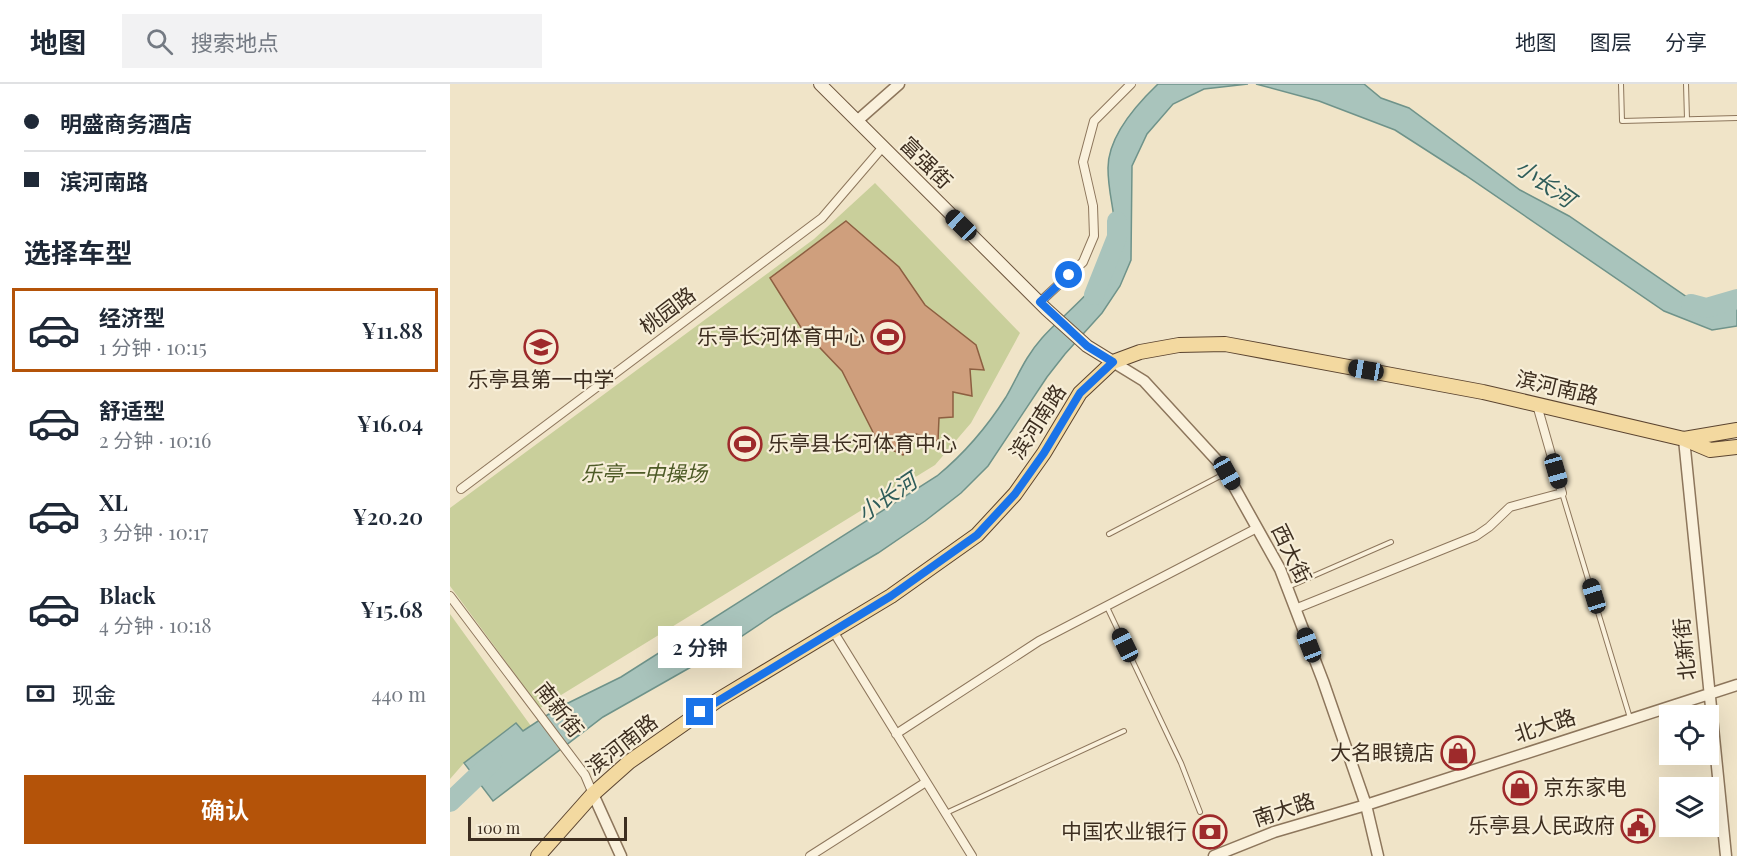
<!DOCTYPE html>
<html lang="zh">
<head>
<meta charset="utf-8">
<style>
	:root { --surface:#fff; --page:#f2f2f3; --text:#1f2937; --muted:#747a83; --line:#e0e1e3; --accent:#b45309 }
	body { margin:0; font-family:"Playfair Display","Noto Sans SC",serif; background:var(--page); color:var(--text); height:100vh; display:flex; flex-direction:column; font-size:22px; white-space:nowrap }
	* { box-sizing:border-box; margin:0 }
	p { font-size:20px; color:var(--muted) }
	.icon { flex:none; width:33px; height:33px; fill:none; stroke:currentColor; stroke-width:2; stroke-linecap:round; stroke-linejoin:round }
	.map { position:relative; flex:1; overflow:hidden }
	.sheet { display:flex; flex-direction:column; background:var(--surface); width:450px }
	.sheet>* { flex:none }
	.banner { display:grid; align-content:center; height:132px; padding:0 24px; background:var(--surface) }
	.tools { position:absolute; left:1209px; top:621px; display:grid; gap:12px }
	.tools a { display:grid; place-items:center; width:60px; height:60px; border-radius:0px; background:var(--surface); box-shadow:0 6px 24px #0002; font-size:30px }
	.scale { position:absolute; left:18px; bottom:15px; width:159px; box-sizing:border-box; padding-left:6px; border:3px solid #3d2e20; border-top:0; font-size:16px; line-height:21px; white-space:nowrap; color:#3d2e20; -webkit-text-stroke:4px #f7eed8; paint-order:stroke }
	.end { position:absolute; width:27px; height:27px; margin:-14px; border:8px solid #1a73e8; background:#fff; box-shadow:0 0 0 3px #fff }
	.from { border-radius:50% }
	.bubble { position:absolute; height:42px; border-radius:0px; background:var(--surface); box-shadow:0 6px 24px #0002; font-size:20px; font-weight:600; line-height:42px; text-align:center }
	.car { position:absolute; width:18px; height:36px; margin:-18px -9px; border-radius:8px; box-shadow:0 0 4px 2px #0007; background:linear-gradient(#222 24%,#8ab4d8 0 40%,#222 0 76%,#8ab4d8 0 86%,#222 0) }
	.banner b { display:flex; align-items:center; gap:21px; height:57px; font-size:22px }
	.banner b+b { border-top:2px solid var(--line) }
	.banner i { width:15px; height:15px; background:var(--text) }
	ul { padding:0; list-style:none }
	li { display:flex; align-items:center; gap:18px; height:84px; margin:0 12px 9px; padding:0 12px; border:3px solid transparent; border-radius:0px }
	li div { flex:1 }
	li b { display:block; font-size:22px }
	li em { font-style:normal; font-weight:600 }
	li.selected { border-color:var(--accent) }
	li>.icon { width:54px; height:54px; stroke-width:1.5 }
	h2 { padding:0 24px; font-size:27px; line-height:72px }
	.pay { display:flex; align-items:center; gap:15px; height:66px; padding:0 24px; font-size:22px }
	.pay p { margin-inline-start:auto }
	.button { display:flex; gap:12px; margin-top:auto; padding:12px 24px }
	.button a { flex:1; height:69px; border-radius:0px; background:var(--accent); color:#fff; font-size:24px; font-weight:600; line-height:69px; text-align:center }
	header { display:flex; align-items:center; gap:36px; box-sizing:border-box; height:84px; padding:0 30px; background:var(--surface); border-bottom:2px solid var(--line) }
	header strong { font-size:28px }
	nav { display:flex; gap:33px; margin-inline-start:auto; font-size:21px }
	.search { width:420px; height:54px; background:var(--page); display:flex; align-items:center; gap:15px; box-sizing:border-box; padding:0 21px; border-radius:0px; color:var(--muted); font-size:22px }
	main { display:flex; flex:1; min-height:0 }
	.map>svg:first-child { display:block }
	.green { fill:#c9cf9b }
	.water { fill:#a9c4bc; stroke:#6f938a; stroke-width:1.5 }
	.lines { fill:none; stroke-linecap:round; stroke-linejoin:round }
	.river { stroke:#a9c4bc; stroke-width:20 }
	.building { fill:#cf9f7d; stroke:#8d5f41; stroke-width:1.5 }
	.service-casing { stroke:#8d765c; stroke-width:6 }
	.minor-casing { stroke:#8d765c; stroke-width:10 }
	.tertiary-casing { stroke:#8d765c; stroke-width:13 }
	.secondary-casing { stroke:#6f573f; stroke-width:14 }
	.primary-casing { stroke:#5b4430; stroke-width:16 }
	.service { stroke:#faf1dc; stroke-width:4 }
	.minor { stroke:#faf1dc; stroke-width:8 }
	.tertiary { stroke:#faf1dc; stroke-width:10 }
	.secondary { stroke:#faf1dc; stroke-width:12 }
	.primary { stroke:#f3d9a0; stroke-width:14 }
	.route { stroke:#1a73e8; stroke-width:8 }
	.labels { text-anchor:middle; stroke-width:4.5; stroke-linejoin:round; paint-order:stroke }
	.street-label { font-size:21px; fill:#3d2e20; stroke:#f7eed8 }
	.poi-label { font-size:21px; fill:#3d2e20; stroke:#f7eed8; text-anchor:end }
	.park-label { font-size:21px; font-style:italic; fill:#4d5a26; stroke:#f7eed8 }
	.water-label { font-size:22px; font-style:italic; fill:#2f5d5a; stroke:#f7eed8 }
</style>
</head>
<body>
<header>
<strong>地图</strong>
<div class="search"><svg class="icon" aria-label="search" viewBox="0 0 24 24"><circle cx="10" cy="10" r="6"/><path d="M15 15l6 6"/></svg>搜索地点</div>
<nav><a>地图</a><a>图层</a><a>分享</a></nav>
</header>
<main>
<section class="sheet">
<div class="banner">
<b><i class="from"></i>明盛商务酒店</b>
<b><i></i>滨河南路</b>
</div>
<h2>选择车型</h2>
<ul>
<li class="selected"><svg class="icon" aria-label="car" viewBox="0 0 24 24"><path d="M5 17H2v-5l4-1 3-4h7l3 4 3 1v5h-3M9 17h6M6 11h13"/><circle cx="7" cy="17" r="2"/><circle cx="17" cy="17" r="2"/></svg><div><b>经济型</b><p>1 分钟 · 10:15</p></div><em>¥11.88</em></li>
<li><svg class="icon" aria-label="car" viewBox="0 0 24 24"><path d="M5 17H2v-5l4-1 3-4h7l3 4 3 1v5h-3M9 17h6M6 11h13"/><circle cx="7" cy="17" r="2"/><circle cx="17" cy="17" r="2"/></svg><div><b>舒适型</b><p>2 分钟 · 10:16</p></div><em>¥16.04</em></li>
<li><svg class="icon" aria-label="car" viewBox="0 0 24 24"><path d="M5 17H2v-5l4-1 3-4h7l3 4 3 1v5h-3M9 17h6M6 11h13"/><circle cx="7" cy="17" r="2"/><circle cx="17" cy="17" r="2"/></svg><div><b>XL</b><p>3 分钟 · 10:17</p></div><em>¥20.20</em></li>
<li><svg class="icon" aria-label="car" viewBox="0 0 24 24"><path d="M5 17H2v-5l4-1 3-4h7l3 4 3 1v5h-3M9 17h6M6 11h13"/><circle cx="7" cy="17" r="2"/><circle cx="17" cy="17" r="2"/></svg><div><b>Black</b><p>4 分钟 · 10:18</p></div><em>¥15.68</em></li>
</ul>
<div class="pay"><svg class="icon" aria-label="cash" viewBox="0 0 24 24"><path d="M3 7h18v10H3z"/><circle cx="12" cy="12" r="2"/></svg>现金<p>440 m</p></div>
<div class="button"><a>确认</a></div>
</section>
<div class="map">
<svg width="1287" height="772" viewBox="0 0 1287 772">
	<rect width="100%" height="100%" fill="#f0e4c8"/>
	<path class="green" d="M425 99 570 249 521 339 485 381 90 624 0 502V424L364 155Z
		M0 530 81 642 72 647 66 639 14 679 0 695Z"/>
	<path class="water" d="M708 0H798L754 5 723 20 697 50 682 82 681 176 670 202 652 229 615 270 597 293 538 382 511 409 475 437 428 469 325 530 271 566 153 633 43 717 14 679 66 639 73 647 108 624 171 593 487 392C515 369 537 343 556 313 568 292 575 273 592 254 610 233 648 206 658 179 673 139 658 122 658 84 658 52 686 21 708 0Z
		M806 0H914L931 14 959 24 1070 106 1119 132 1237 213C1255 221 1268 224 1287 217V242L1262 246 1214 227 1015 91 945 46 869 17Z"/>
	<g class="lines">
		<path class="river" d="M644 211 667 153V137
			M1241 220 1256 224 1287 215
			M0 718 43 677"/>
	</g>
	<path class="building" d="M396 137 449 183 475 221 526 261 534 286 520 285 522 312 503 308V333L489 334 488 357 466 350 453 371 429 360 392 287 352 245 320 194Z"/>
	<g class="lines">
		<g class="service-casing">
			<path id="service" d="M1171 0 1172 37 1287 34
				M1236 0 1237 35
				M1112 409 1180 634
				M659 450 776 389
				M838 503 941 458
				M657 523 731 679 750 728
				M496 729 674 647"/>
		</g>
		<g class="minor-casing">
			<path id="minor" d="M590 218 633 178 644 152 643 122 633 78 644 37 681 0
				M11 405 372 134 432 64
				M0 512 135 691 143 710
				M845 525 1026 452 1039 443 1060 423 1112 409 1087 321
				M383 547 522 772
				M446 650 589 557 807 444
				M360 772 476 698"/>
		</g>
		<g class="tertiary-casing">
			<path id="tertiary" d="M407 37 449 0
				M663 278 694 297 773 383 830 485 873 597 916 721 928 772
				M1234 355 1276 772
				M143 710 171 772
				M764 772 824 748 916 721 1287 601"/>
		</g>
		<g class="secondary-casing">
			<path id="secondary" d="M370 0 596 225 637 262 663 278"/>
		</g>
		<g class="primary-casing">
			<path id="primary" d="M1234 355 1287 346
				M88 772 143 710 179 678 268 616 441 512 527 451 565 410 594 369 630 309 663 278 690 268 729 261 775 260 1033 308 1234 355 1260 366 1287 363"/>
		</g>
		<use href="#service" class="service"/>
		<use href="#minor" class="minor"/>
		<use href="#tertiary" class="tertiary"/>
		<use href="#secondary" class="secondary"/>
		<use href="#primary" class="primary"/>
	</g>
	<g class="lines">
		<path class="route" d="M250 628 441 512 527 451 565 410 594 369 630 309 663 278 637 262 590 218 619 191"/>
	</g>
	<defs>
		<g id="stadium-ring" transform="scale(1.725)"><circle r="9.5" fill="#f7eed8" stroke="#9e2a2b" stroke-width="1.5"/><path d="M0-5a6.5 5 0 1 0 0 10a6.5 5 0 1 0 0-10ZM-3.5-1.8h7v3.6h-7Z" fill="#9e2a2b"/></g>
		<g id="school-ring" transform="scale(1.725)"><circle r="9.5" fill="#f7eed8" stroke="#9e2a2b" stroke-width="1.5"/><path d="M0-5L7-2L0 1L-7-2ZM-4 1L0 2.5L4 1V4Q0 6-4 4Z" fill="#9e2a2b"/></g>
		<g id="shop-ring" transform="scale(1.725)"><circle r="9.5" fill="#f7eed8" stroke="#9e2a2b" stroke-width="1.5"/><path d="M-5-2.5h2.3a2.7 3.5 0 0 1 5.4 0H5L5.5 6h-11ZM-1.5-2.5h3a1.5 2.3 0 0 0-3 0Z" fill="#9e2a2b"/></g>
		<g id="civic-ring" transform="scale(1.725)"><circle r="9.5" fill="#f7eed8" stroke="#9e2a2b" stroke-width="1.5"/><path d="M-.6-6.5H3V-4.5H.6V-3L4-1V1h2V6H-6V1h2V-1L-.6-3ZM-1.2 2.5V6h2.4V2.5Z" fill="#9e2a2b"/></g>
		<g id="bank-ring" transform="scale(1.725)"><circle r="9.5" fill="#f7eed8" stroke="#9e2a2b" stroke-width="1.5"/><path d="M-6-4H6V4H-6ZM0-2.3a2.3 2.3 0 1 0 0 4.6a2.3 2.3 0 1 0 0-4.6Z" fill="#9e2a2b"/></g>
	</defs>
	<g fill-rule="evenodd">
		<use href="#stadium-ring" x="438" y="253"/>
		<use href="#school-ring" x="91" y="263"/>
		<use href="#stadium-ring" x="295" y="360"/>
		<use href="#shop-ring" x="1008" y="669"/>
		<use href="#shop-ring" x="1070" y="704"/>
		<use href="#civic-ring" x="1188" y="742"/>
		<use href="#bank-ring" x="760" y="748"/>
	</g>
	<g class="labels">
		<g class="street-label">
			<text transform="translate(476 79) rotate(45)" y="7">富强街</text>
			<text transform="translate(218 227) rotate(-37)" y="7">桃园路</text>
			<text transform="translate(1107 304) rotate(13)" y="7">滨河南路</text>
			<text transform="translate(588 338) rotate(-57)" y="7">滨河南路</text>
			<text transform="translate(841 470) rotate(64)" y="7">西大街</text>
			<text transform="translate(1235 565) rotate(-96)" y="7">北新街</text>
			<text transform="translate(109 626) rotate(52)" y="7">南新街</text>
			<text transform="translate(1095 642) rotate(-18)" y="7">北大路</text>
			<text transform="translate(172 661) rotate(-38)" y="7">滨河南路</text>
			<text transform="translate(834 726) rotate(-18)" y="7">南大路</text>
		</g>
		<g class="poi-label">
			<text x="415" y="260">乐亭长河体育中心</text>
			<text x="91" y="303" text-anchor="middle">乐亭县第一中学</text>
			<text x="318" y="367" text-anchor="start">乐亭县长河体育中心</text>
			<text x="985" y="676">大名眼镜店</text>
			<text x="1093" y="711" text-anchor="start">京东家电</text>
			<text x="1165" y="749">乐亭县人民政府</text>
			<text x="737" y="755">中国农业银行</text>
		</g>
		<g class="park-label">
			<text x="194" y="397">乐亭一中操场</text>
		</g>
		<g class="water-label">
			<text transform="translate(1095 99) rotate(35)" y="8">小长河</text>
			<text transform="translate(437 413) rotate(-34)" y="8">小长河</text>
		</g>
	</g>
</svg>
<div class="tools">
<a><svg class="icon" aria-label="locate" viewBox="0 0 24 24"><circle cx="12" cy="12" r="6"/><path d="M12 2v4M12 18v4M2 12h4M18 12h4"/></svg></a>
<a><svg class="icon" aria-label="layers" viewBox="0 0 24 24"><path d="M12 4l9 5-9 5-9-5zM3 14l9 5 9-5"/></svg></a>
</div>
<div class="scale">100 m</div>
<i class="end from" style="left:619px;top:191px"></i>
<i class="end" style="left:250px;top:628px"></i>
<div class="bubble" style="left:208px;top:542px;width:84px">2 分钟</div>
<i class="car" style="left:511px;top:141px;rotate:314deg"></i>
<i class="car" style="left:916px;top:286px;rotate:280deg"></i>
<i class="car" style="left:1106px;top:387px;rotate:164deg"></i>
<i class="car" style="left:777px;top:389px;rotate:151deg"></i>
<i class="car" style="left:1144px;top:512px;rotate:343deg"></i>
<i class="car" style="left:675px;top:561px;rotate:334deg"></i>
<i class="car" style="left:859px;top:561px;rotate:339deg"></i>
</div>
</main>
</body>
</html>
